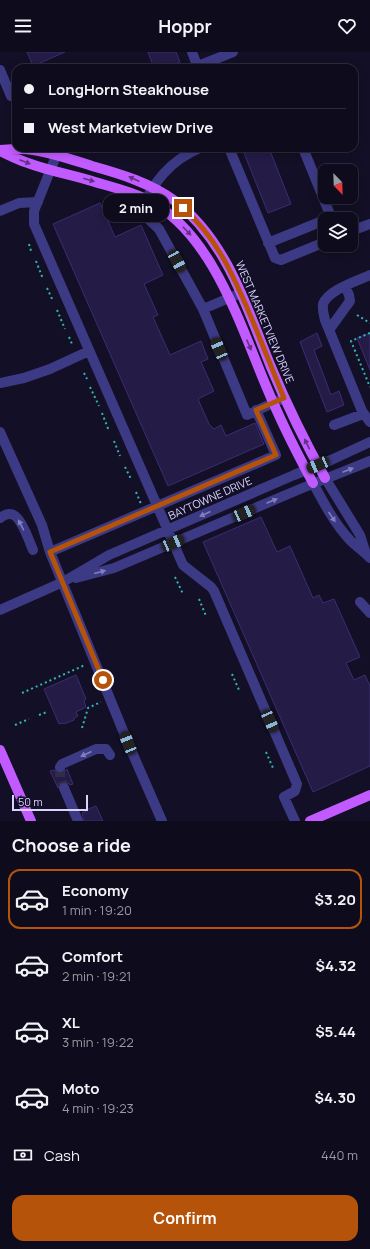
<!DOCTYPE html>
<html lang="en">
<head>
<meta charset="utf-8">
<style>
	:root { --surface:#0e0b1c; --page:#1c1929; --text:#f1f3f6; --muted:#9b9ba3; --line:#2e2b3b; --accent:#b45309 }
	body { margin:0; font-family:Manrope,sans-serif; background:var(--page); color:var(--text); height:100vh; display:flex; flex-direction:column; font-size:15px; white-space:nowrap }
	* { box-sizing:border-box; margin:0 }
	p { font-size:13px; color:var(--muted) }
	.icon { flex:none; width:22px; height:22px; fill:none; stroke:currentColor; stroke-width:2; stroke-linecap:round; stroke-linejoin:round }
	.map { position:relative; height:769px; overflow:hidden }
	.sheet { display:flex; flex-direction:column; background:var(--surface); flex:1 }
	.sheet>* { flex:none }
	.guide { position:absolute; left:12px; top:12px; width:346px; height:88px; border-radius:12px; box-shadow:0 2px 10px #0003,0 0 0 1px var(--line); display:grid; align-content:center; height:88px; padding:0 12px; background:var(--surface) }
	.needle { width:26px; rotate:157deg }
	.buttons { position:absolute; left:318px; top:112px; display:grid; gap:8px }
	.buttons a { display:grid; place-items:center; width:40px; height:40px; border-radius:8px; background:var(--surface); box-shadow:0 2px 10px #0003,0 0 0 1px var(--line); font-size:20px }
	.scale { position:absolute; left:12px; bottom:10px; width:76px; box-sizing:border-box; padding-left:4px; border:2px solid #d9d4ff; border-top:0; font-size:11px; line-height:14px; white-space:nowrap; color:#d9d4ff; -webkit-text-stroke:3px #130f26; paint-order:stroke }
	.end { position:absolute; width:18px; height:18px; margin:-9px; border:5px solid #b45309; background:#fff; box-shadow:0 0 0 2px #fff }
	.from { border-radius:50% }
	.bubble { position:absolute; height:28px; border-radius:12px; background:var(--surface); box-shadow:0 2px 10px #0003,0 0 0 1px var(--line); font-size:13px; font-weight:700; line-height:28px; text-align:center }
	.car { position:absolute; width:12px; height:24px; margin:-12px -6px; border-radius:5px; box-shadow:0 0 3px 1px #0007; background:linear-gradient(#222 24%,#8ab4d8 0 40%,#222 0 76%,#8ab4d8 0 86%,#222 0) }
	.guide b { display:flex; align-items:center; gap:14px; height:38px; font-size:15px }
	.guide b+b { border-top:1px solid var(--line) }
	.guide i { width:10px; height:10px; background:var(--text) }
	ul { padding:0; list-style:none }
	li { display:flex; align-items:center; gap:12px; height:60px; margin:0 8px 6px; padding:0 4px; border:2px solid transparent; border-radius:12px }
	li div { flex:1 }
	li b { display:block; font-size:15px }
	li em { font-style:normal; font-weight:700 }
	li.selected { border-color:var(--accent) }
	li>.icon { width:36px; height:36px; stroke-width:1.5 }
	h2 { padding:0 12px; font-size:18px; line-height:48px }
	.pay { display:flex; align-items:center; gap:10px; height:44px; padding:0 12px; font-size:15px }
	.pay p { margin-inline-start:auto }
	.action { display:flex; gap:8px; margin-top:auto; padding:8px 12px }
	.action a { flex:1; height:46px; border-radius:12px; background:var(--accent); color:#fff; font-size:16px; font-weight:700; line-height:46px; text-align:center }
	header { display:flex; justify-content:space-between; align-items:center; height:52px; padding:0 12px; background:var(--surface); font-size:18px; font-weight:700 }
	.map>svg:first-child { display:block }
	.building { fill:#241b47; stroke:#3b2d73 }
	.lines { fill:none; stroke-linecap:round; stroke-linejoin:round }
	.minor-tunnel { stroke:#312d47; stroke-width:10; stroke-dasharray:10 5; stroke-linecap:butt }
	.path { stroke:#2fb8b0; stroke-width:2; stroke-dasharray:2 3; stroke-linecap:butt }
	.minor { stroke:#3d3a85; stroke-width:10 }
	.major { stroke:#c25bff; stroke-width:10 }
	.oneway { fill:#623188 }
	.oneway2 { fill:#837fbc }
	.route { stroke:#b45309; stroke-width:5 }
	.labels { text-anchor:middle; stroke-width:3; stroke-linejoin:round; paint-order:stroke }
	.street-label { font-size:11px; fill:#d9d4ff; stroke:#130f26 }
</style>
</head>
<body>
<header><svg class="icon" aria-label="menu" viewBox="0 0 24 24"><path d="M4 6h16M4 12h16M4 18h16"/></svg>Hoppr<svg class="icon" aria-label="heart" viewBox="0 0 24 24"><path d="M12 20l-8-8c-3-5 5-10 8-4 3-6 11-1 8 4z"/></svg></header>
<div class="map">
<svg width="370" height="769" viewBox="0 0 370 769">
	<rect width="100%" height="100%" fill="#130f26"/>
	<path class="building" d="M27 0H65L33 14Z
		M148 0H176L180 10 170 14 169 11 154 16Z
		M257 96H269L291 152 268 161 244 101Z
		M100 151 115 185 141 173 163 223 144 232 158 263 153 265 170 303 201 289 208 307 201 310 214 339 198 347 209 372 214 377 221 373 226 384 255 371 264 392 168 434 53 172Z
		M317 281 322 294 314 298 331 343 339 339 344 353 327 360 300 290Z
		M370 281V318L357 286Z
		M261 465 277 500 290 494 313 546 319 543 323 551 334 547 360 605 346 611 354 628 365 623 370 634V714L313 740 203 490Z
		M76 623 86 647 84 649 86 655 76 660 78 664 74 666V668L64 672 63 671 59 672 44 637Z
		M67 717 73 732 70 733 68 731 62 730 59 732 58 736 50 719 54 718 57 721H63Z
		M96 754 103 769H84L82 761 87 759 86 758Z"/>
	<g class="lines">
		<path class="minor-tunnel" d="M60 715V726L64 736"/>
		<path class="path" d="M29 192 31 199
			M36 209 43 227
			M47 236 53 249
			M57 258 65 277
			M357 263 370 271
			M370 281 351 289 370 335
			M69 285 72 292
			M84 321 87 327
			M90 335 99 354
			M102 361 109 379
			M114 389 120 404
			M125 415 131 427
			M136 440 141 452
			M175 525 183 542
			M199 547 206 564
			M232 622 239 638
			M22 641 85 613
			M39 663 47 660
			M15 673 29 667
			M82 676 88 656 101 650
			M266 700 273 716"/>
		<path class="minor" d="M192 0 198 16
			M198 14 233 0
			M0 18 11 44
			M200 96C169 109 154 130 140 159L159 177 203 257 247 363 284 346
			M229 96 275 206 281 208 325 190
			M303 96 329 160 326 167
			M56 104 34 159V172L183 513 211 535 214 539 297 732 295 739 284 745 295 769
			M0 159 19 151 38 150
			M351 179 370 172
			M268 191 325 168
			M370 223C357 229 328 238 323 252 322 258 324 263 325 268L362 359 370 370
			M203 257 241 241
			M329 278 350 249 349 243 345 234
			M0 331 24 326 50 317 89 299
			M334 373 363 362
			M0 380 42 473 50 500 128 691 162 769
			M325 426 360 483 366 502
			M313 431C324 451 334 471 349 487 355 494 364 499 370 506
			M0 466C3 464 6 462 9 462 20 460 29 489 33 498
			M50 500 276 403 256 358
			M76 526 114 516 300 437 370 409
			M360 550 370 561
			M0 558 63 530 109 503 294 423 331 408 370 390
			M60 715 62 712 96 697H106L110 703
			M64 736 78 769"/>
		<path class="major" d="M0 98C11 97 23 96 33 98 53 101 73 108 92 114 121 122 150 131 175 149 227 189 247 256 271 315 287 353 305 390 325 426
			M0 99C9 103 18 108 28 111 49 119 73 123 95 130 112 135 130 139 146 147 216 181 243 284 273 350 285 378 299 405 313 431
			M0 698 31 769
			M310 769 370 743"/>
	</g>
	<defs><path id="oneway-solid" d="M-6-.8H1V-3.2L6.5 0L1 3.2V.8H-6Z"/></defs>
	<g class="oneway">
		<use href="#oneway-solid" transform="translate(25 110) rotate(21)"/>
		<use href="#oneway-solid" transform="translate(134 127) rotate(-156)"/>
		<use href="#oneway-solid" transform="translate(89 128) rotate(16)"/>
		<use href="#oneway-solid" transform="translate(187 179) rotate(46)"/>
		<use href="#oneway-solid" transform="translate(249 293) rotate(67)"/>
		<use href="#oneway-solid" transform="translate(307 392) rotate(-116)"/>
	</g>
	<g class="oneway2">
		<use href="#oneway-solid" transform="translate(348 418) rotate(-21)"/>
		<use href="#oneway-solid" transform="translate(272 449) rotate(-23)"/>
		<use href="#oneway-solid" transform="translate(205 462) rotate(156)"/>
		<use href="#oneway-solid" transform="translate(332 465) rotate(56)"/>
		<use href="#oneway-solid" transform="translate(21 473) rotate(-118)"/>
		<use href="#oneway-solid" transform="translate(100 520) rotate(-15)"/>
		<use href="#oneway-solid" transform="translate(86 702) rotate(156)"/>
	</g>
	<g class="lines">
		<path class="route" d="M103 628 50 500 276 403 256 358 284 346C274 321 264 297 254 272 236 230 219 187 183 156"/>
	</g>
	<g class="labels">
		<g class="street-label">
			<text transform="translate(265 270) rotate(67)" y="4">WEST MARKETVIEW DRIVE</text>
			<text transform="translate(210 446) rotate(-24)" y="4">BAYTOWNE DRIVE</text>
		</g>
	</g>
</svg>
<div class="buttons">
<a><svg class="needle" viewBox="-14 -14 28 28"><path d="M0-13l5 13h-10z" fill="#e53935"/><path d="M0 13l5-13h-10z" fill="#9b9ba3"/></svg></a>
<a><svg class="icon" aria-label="layers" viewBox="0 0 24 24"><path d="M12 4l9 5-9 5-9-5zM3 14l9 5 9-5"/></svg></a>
</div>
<div class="scale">50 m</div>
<i class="end from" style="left:103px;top:628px"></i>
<i class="end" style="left:183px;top:156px"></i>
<div class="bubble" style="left:103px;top:142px;width:66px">2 min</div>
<i class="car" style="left:177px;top:209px;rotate:152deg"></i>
<i class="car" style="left:219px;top:297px;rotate:337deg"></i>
<i class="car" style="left:318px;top:413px;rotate:247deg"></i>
<i class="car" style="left:244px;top:461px;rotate:66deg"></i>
<i class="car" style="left:173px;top:491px;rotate:67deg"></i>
<i class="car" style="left:270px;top:669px;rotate:156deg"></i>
<i class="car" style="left:128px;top:691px;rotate:338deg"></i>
<div class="guide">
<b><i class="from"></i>LongHorn Steakhouse</b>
<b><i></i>West Marketview Drive</b>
</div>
</div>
<section class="sheet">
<h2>Choose a ride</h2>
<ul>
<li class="selected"><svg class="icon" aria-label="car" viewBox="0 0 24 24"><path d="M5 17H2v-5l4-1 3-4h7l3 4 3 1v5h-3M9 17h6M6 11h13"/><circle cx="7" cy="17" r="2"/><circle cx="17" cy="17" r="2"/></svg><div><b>Economy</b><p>1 min · 19:20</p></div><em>$3.20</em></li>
<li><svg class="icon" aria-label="car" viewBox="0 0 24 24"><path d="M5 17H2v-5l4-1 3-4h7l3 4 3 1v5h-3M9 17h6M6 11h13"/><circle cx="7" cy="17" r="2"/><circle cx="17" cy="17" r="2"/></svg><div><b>Comfort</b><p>2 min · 19:21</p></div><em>$4.32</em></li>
<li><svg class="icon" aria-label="car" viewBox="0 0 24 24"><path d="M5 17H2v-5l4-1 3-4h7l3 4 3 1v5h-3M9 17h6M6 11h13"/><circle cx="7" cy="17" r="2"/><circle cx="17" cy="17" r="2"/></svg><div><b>XL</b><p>3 min · 19:22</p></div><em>$5.44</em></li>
<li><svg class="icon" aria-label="car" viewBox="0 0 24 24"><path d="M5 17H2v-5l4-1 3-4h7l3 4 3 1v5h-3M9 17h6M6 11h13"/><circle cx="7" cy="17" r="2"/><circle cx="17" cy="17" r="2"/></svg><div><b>Moto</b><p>4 min · 19:23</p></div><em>$4.30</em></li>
</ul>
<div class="pay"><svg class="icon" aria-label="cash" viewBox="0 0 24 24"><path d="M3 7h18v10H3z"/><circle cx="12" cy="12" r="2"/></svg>Cash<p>440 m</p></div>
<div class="action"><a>Confirm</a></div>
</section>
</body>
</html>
